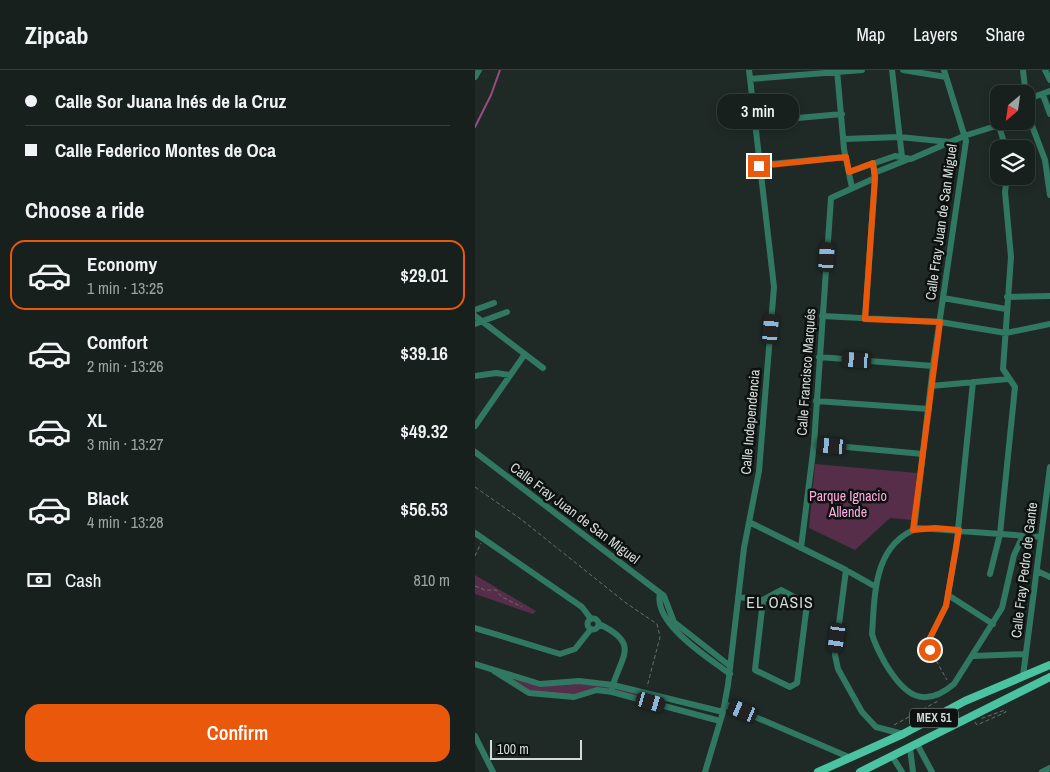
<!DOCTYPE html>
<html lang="en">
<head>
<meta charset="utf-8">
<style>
	:root { --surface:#17201c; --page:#242d29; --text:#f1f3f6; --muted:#9ea3a3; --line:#363e3b; --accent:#ea580c }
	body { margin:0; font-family:"Archivo Narrow",sans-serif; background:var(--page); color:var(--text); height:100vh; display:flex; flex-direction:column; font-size:19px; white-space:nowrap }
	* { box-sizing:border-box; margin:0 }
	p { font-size:16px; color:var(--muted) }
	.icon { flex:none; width:28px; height:28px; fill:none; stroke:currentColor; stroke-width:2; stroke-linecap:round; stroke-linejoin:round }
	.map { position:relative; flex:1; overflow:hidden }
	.panel { display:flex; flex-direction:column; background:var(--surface); width:475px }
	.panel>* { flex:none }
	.guide { display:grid; align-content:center; height:110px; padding:0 25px; background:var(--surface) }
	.needle { width:32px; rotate:209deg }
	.controls { position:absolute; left:515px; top:15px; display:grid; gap:10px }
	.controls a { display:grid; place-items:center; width:45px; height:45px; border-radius:10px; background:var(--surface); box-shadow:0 2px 8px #0003,0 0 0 1px var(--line); font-size:25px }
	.scale { position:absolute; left:15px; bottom:12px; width:92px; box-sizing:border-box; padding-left:5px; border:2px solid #d3dad7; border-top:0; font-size:14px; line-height:18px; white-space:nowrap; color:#d3dad7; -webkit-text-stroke:4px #0d1210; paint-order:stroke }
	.end { position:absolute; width:22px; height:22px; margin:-11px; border:6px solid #ea580c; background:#fff; box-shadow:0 0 0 2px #fff }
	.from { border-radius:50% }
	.bubble { position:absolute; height:35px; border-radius:15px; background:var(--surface); box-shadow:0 2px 8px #0003,0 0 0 1px var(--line); font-size:16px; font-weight:600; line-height:35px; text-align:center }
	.car { position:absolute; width:15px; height:30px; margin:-15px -8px; border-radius:6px; box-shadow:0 0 4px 1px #0007; background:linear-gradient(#222 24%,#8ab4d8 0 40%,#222 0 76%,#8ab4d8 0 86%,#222 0) }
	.guide b { display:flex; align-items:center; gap:18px; height:48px; font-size:19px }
	.guide b+b { border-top:1px solid var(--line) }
	.guide i { width:12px; height:12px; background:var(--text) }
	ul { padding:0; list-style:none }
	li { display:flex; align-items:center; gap:15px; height:70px; margin:0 10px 8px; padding:0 15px; border:2px solid transparent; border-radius:15px }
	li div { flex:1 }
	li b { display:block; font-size:19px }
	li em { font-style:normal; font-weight:600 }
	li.selected { border-color:var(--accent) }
	li>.icon { width:45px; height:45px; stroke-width:1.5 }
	h2 { padding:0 25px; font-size:22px; line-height:60px }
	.pay { display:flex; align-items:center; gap:12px; height:55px; padding:0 25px; font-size:19px }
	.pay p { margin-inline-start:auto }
	.action { display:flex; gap:10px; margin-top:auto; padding:10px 25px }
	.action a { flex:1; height:58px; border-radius:15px; background:var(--accent); color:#fff; font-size:20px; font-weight:600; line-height:58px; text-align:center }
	header { display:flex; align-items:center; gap:30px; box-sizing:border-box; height:70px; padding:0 25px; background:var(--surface); border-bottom:1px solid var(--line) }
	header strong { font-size:24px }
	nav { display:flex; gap:28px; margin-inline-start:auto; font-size:18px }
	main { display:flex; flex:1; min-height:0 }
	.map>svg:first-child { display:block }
	.green { fill:#562e49 }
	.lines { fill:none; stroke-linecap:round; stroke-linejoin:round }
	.stream { stroke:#964d7e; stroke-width:2 }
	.path { stroke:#656f6b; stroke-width:1; stroke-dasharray:4 2.5; stroke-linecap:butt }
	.minor { stroke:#317863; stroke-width:6 }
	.major { stroke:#4ac3a0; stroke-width:8 }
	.route { stroke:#ea580c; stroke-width:6 }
	.labels { text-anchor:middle; stroke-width:5; stroke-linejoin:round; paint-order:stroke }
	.shield { fill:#0d1210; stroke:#989e9b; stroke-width:1 }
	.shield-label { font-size:12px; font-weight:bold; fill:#d3dad7 }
	.street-label { font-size:14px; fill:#d3dad7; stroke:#0d1210 }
	.park-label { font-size:14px; fill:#feabe0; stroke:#0d1210 }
	.quarter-label { font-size:16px; letter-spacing:1px; fill:#d3dad7; stroke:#0d1210 }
</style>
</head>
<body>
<header>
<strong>Zipcab</strong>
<nav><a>Map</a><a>Layers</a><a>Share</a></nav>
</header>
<main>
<section class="panel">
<div class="guide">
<b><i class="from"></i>Calle Sor Juana Inés de la Cruz</b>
<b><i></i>Calle Federico Montes de Oca</b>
</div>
<h2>Choose a ride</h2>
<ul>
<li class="selected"><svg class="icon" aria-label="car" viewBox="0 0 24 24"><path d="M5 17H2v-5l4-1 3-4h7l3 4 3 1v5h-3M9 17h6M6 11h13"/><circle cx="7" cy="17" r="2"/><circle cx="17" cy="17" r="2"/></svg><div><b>Economy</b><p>1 min · 13:25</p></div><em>$29.01</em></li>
<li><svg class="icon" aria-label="car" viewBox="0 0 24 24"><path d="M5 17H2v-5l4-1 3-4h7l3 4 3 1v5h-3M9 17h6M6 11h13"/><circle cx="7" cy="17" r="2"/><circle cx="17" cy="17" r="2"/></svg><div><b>Comfort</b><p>2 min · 13:26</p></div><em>$39.16</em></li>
<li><svg class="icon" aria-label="car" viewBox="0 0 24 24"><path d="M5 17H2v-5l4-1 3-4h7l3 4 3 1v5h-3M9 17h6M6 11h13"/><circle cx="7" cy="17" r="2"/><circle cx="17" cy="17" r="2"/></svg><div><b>XL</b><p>3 min · 13:27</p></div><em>$49.32</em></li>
<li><svg class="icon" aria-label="car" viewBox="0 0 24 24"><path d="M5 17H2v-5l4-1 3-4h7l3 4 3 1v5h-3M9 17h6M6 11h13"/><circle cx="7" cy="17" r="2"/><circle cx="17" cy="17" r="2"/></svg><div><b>Black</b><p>4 min · 13:28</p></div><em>$56.53</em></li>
</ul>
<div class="pay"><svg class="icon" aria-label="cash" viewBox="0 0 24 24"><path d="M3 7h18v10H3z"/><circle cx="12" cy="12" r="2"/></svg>Cash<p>810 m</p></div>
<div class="action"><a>Confirm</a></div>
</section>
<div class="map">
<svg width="575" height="702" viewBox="0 0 575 702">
	<rect width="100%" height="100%" fill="#1f2a26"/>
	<path class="green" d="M340 394 442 403 437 450 415 448 380 480 334 458Z
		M0 505 61 541 58 544 0 524Z
		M34 603 55 612 104 611 172 623 170 630 122 620 105 626 63 624 32 611Z"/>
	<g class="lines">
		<path class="stream" d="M0 57 16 25 25 0"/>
		<path class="path" d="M0 417 47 450 151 533 182 554 185 567 172 617
			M0 486 6 473
			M0 516 10 520H21L27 527 47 537
			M458 585 472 610
			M500 652 502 655 531 642 530 640 505 649
			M419 655 463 631"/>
		<path class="minor" d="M362 0 369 79 377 118
			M417 0 427 87
			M428 0 471 7
			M548 0 553 45 570 90 575 125
			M570 0 575 10
			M0 7 4 0
			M275 9 387 0
			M568 25 575 44
			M553 29 575 21
			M279 52 367 44
			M524 56 531 79
			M369 69 424 67 475 72
			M284 95 371 87
			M374 102 420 86 436 89 489 66 537 51
			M399 103 434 89
			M532 227 575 226
			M468 228 531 239
			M0 240 19 233
			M0 246 68 298
			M347 246 465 252 531 263 575 254
			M390 249 400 108 398 93
			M0 254 32 242
			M344 287 458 296
			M0 306 21 303 35 305
			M456 316 533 309
			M341 331 454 339
			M0 356 50 284
			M339 374 448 384
			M0 382 189 526 199 552 255 596
			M274 452 371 500 401 517
			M439 460 458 296 491 71 469 0
			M0 463 107 537 116 549
			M548 466 539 485 527 538 479 614C447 641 428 623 410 593 405 584 400 575 397 564 400 524 398 475 443 458L566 467
			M326 478 339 374 356 128 400 108
			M371 500 360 585 363 599 387 642 401 657 428 664
			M562 501 575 507
			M515 504 525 464 540 317 528 299 536 187 530 122 532 106
			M185 523C178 554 234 588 255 604
			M473 525 518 554
			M263 527 288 530 306 520 332 534 322 613 315 617 280 600 288 530
			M112.5 554a5.5 5.5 0 1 1 11 0a5.5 5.5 0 1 1-11 0Z
			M124 554C166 574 146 586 137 618
			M0 558 85 584 100 579 116 559
			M455 580 454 570 471 536 481 479 498 312
			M498 586 551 584
			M0 594 65 614 104 611 138 615 248 642
			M19 601 54 623 99 627 122 620 137 622 245 651
			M548 606 575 397
			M250 634 376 688
			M0 666 18 702
			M442 674 457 702
			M435 678 438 702
			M417 686 427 702
			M230 702 248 642 253 615 269 478 284 401 297 241 299 217 274 0
			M567 702 575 698"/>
		<path class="major" d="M343 702 428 664 490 631 575 595
			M385 702 575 607"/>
	</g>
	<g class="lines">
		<path class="route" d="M284 96 371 87 374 102 398 93 400 108 390 249 465 252 438 460 460 458 484 460 471 536 454 570 455 580"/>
	</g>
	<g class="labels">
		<rect class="shield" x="435" y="638.5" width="48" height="19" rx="4"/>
		<g class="shield-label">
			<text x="459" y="652">MEX 51</text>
		</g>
		<g class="street-label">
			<text transform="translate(466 152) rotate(-82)" y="5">Calle Fray Juan de San Miguel</text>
			<text transform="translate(331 302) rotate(-86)" y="5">Calle Francisco Marqués</text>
			<text transform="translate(275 352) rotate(-85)" y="5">Calle Independencia</text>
			<text transform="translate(100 443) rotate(37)" y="5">Calle Fray Juan de San Miguel</text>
			<text transform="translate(549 500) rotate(-83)" y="5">Calle Fray Pedro de Gante</text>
		</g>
		<g class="park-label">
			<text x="373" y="431">Parque Ignacio<tspan x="373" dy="16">Allende</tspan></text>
		</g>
		<g class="quarter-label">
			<text x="305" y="538">EL OASIS</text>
		</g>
	</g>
</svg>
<div class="controls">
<a><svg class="needle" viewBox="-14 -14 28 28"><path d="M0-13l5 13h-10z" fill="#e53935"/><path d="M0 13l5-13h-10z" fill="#9ea3a3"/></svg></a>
<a><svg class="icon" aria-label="layers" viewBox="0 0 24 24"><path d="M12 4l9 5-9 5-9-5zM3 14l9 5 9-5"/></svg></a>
</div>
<div class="scale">100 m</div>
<i class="end from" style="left:455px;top:580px"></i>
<i class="end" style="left:284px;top:96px"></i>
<div class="bubble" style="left:242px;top:24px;width:82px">3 min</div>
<i class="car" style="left:352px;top:187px;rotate:4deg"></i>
<i class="car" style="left:296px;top:259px;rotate:5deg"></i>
<i class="car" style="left:382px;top:290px;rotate:274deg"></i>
<i class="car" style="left:357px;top:376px;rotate:275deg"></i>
<i class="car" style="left:362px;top:568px;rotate:188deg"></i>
<i class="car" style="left:176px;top:632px;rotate:106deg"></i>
<i class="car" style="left:268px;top:641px;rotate:293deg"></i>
</div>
</main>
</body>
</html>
